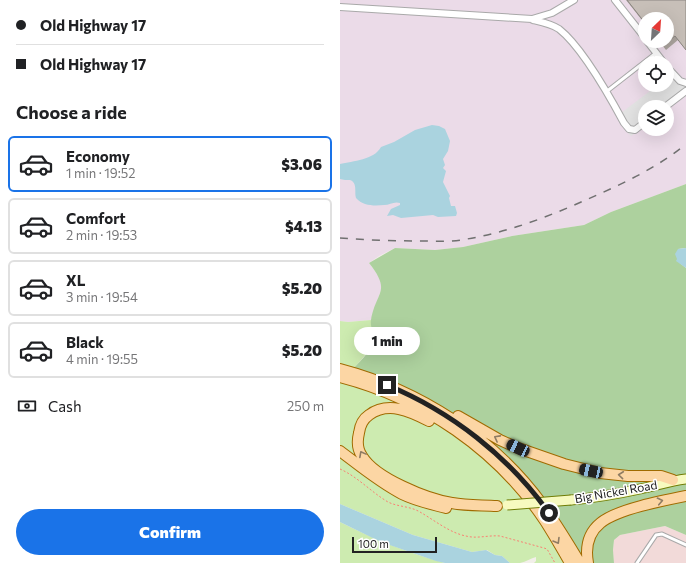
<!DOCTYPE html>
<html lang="en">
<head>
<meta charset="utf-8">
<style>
	:root { --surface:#fff; --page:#f6f6f6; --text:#202124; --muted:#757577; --line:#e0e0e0; --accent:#1a73e8 }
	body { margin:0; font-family:Commissioner,sans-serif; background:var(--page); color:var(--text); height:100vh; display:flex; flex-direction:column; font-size:15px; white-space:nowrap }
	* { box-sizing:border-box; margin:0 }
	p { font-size:13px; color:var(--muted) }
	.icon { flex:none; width:22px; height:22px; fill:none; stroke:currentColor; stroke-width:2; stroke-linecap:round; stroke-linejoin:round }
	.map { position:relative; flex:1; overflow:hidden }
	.side { display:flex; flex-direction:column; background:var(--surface); width:340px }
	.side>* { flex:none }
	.banner { display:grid; align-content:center; height:88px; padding:0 16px; background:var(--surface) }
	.needle { width:26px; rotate:25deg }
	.buttons { position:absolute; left:298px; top:12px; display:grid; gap:8px }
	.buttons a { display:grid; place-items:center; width:36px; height:36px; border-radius:50%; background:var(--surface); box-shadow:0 4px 16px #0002; font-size:20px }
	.scale { position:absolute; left:12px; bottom:10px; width:85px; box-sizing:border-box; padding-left:4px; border:2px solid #222; border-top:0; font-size:11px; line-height:14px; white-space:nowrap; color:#222; -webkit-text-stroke:3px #fff; paint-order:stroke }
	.end { position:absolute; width:18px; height:18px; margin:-9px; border:5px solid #222; background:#fff; box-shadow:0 0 0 2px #fff }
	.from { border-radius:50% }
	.bubble { position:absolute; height:28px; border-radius:14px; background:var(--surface); box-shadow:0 4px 16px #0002; font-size:13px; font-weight:800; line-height:28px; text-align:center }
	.car { position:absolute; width:12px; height:24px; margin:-12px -6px; border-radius:5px; box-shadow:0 0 3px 1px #0007; background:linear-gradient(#222 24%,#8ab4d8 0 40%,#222 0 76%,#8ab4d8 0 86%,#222 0) }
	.banner b { display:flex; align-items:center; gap:14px; height:38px; font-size:15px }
	.banner b+b { border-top:1px solid var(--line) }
	.banner i { width:10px; height:10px; background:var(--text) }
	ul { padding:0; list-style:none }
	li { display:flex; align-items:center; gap:12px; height:56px; margin:0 8px 6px; padding:0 8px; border:2px solid var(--line); border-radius:6px }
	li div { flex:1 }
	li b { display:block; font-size:15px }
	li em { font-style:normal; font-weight:800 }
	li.on { border-color:var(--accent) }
	li>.icon { width:36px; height:36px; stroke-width:1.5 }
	h2 { padding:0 16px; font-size:18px; line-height:48px }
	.pay { display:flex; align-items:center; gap:10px; height:44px; padding:0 16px; font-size:15px }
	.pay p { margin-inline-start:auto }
	.primary-button { display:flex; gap:8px; margin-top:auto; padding:8px 16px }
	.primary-button a { flex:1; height:46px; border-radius:24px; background:var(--accent); color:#fff; font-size:16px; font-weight:800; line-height:46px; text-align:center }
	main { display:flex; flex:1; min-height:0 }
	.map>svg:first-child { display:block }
	.commercial { fill:#f2dad9 }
	.industrial { fill:#ebdbe8; fill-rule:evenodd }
	.grass { fill:#cdebb0 }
	.forest { fill:#add19e }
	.parking { fill:#e2e2e2 }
	.water { fill:#aad3df }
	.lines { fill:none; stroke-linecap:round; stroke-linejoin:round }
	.lane-casing { stroke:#a9a9a9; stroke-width:5 }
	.street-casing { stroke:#a9a9a9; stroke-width:8 }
	.secondary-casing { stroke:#707d05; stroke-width:11 }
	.primary-casing { stroke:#a06b00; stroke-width:12 }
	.path { stroke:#fa8072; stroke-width:1; stroke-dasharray:2 2; stroke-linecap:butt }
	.lane { stroke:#fff; stroke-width:3 }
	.street { stroke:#fff; stroke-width:6 }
	.secondary { stroke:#f7fabf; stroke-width:9 }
	.primary { stroke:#fcd6a4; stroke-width:10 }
	.rail { stroke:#707070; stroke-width:1.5; stroke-dasharray:8 8; stroke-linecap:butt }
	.secondary-bridge-casing { stroke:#707d05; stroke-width:11; stroke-linecap:butt }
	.secondary-bridge { stroke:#f7fabf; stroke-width:9 }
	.wall { fill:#aba49e }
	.building { fill:#c7bfb8; stroke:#8b8681 }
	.oneway { stroke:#8f7c63 }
	.route { stroke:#222; stroke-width:5 }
	.labels { text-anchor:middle; stroke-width:3; stroke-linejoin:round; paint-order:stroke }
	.street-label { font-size:12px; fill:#222; stroke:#fff }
</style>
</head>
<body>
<main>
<section class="side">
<div class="banner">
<b><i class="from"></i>Old Highway 17</b>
<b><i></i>Old Highway 17</b>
</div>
<h2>Choose a ride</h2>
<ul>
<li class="on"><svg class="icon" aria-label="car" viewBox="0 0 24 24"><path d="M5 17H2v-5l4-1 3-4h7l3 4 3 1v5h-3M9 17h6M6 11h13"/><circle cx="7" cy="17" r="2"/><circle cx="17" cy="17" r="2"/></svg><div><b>Economy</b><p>1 min · 19:52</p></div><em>$3.06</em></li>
<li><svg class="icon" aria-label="car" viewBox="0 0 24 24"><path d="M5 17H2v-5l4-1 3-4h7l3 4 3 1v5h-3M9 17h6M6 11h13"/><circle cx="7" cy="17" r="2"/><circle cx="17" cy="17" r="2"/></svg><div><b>Comfort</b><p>2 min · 19:53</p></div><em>$4.13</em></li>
<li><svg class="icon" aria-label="car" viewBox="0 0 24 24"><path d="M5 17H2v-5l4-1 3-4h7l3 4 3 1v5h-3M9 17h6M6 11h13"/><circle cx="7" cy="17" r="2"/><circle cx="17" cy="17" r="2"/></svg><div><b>XL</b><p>3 min · 19:54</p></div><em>$5.20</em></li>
<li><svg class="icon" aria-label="car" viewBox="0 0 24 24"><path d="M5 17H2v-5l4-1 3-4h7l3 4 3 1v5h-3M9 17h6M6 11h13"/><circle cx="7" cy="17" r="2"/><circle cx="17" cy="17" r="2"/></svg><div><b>Black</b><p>4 min · 19:55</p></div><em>$5.20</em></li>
</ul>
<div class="pay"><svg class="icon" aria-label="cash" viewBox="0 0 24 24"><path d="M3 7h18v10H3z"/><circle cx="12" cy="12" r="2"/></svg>Cash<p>250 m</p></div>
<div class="primary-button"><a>Confirm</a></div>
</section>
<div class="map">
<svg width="346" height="563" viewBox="0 0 346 563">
	<rect width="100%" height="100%" fill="#f2efe9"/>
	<path class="commercial" d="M325 526 346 535V563H274L273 550 274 540 280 535Z"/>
	<path class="industrial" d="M0 0H346V184L271 212 244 225 172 236 123 247 95 250 55 248 39 256 29 263 40 278 42 287 31 320 8 322 0 321ZM305 19H327V41H305ZM305 63H327V85H305ZM305 107H327V129H305Z"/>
	<path class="grass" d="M31 320C34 349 29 351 11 371L0 368V321L8 322Z
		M0 377 79 408 165 473 230 563H194L196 561V557C191 558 186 562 180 563 177 563 173 563 170 563L162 556 155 555 147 550 132 552 73 535 0 504Z
		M0 522C34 539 68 553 105 563H0Z"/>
	<path class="forest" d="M346 184V248L338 249 341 264 346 268V535L325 526 280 535 274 540 273 550 274 563H240L151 448 11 371C20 361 32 352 32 338 33 332 30 325 31 320 36 291 52 292 29 263L55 248 95 250 123 247 172 236 244 225 271 212Z"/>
	<path class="parking" d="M324 58 346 88V95L327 109V107H305V126L291 136 286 131 277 116 318 85H327V63H317Z"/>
	<path class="water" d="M92 125 99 126 105 129 110 141 108 151 103 159 105 165 103 168 106 171 103 182 110 196 109 198 111 206H115L117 213 116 216 98 217 93 215 61 218 53 215 47 216 51 209 60 205V203C54 201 50 205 44 205 34 206 23 206 16 198 14 192 18 183 10 180 7 180 3 180 0 179V164C13 161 34 160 41 147L54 142 75 130Z
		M346 248V268L336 261 337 259 335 254 338 249Z
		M0 504 73 535 132 552 146 550 155 555 162 556 170 563H105L96 561 41 542 0 522Z"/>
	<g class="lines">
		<g class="lane-casing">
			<path id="lane" d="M266 92 316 53
				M297 563 316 535 322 534 346 545"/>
		</g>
		<g class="street-casing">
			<path id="street" d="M275 0 305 38
				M0 7 192 19 212 13 234 0
				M193 20C202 22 212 24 219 29 242 47 270 97 284 123L289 129 295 130 305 122
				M307 41 324 63
				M327 67 340 81 346 83
				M325 107 346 91"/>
		</g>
		<g class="secondary-casing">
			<path id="secondary" d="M231 500C254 498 277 494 300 489 315 486 330 481 346 479"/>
		</g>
		<g class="primary-casing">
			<path id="primary" d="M0 369C79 390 153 437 202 504 216 523 228 543 240 563
				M0 377C82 398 158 450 205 521 214 535 222 549 230 563
				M118 416 160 440 178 448 224 464 260 473 288 476H321L333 480
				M89 421C70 411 48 401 29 415 23 419 20 425 19 433 17 441 17 449 22 456 35 478 87 499 112 503 127 506 142 505 157 506
				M0 451C20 466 39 482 62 494 76 501 91 504 106 508
				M248 563C241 524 271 514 301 506 316 502 331 499 346 496"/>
		</g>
		<path class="path" d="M0 469C18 477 31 492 48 502 58 507 70 506 80 512 94 520 110 533 126 536 137 539 148 535 160 536L204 548 207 549 215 563"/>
		<use href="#lane" class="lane"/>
		<use href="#street" class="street"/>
		<use href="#secondary" class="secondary"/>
		<use href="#primary" class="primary"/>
		<path class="rail" d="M0 238C27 240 55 241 82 241 97 241 113 242 127 239 169 232 210 216 248 199 282 184 317 168 346 144"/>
		<g class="secondary-bridge-casing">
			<path id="secondary-bridge" d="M167 505 231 500"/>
		</g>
		<use href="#secondary-bridge" class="secondary-bridge"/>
	</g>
	<path class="wall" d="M286 0H346V50L338 40 326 50 319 41H327L305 19V24Z"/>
	<path class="building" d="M287 0H346V50L335 36 323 45 319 41H327V19H305V23Z"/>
	<defs><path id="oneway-chevron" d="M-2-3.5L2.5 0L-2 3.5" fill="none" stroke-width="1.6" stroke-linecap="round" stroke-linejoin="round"/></defs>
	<g class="oneway">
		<use href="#oneway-chevron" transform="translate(157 438) rotate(-152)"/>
		<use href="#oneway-chevron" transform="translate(22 454) rotate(-118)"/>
		<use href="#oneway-chevron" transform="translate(281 475) rotate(-174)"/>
		<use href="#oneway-chevron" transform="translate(320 501) rotate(-12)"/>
		<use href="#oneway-chevron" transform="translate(217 541) rotate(59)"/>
	</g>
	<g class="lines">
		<path class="route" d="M47 385C112 412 168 456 209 513"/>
	</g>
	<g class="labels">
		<g class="street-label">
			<text transform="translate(276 492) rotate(-10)" y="4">Big Nickel Road</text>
		</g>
	</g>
</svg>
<div class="buttons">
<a><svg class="needle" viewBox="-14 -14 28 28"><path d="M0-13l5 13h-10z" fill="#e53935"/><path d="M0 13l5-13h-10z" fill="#757577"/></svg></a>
<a><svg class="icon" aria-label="locate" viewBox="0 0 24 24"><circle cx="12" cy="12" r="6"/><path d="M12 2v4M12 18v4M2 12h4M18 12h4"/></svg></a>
<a><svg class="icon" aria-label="layers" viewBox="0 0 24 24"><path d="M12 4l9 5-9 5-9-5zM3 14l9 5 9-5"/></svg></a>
</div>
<div class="scale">100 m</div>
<i class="end from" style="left:209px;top:513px"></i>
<i class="end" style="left:47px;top:385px"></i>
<div class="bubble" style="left:14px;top:327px;width:66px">1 min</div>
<i class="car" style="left:178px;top:448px;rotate:295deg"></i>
<i class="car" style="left:251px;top:471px;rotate:282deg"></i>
</div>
</main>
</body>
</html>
